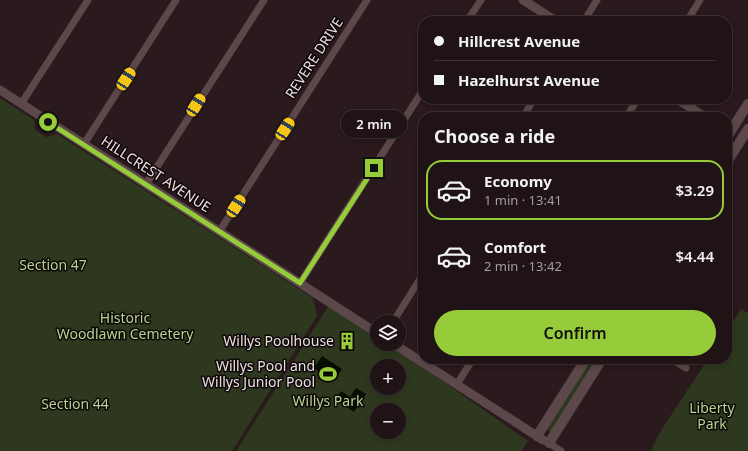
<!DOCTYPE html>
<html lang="en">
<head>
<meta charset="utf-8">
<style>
	:root { --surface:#201316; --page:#281c1f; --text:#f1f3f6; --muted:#a29ea1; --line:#3d3235; --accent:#96cc39 }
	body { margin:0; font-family:"Noto Sans",sans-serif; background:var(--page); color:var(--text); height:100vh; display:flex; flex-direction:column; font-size:15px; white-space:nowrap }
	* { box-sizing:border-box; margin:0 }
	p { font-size:13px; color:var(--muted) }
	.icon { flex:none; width:22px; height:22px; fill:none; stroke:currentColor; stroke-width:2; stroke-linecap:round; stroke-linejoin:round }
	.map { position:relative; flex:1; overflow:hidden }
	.sheet { position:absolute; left:418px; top:112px; width:314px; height:252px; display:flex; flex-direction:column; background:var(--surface); border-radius:16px; box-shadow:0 2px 6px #0003,0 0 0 1px var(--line) }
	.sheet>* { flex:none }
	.guide { position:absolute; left:418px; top:16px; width:314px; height:88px; border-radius:16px; box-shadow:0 2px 6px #0003,0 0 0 1px var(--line); display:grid; align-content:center; height:88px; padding:0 16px; background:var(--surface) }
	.buttons { position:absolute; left:370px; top:315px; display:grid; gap:8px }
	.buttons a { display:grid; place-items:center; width:36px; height:36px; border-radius:50%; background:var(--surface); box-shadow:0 2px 6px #0003,0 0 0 1px var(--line); font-size:20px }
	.end { position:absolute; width:18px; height:18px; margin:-9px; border:5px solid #96cc39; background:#111; box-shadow:0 0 0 2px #111 }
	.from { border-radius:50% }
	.bubble { position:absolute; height:28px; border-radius:14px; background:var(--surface); box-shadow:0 2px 6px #0003,0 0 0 1px var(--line); font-size:13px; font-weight:600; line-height:28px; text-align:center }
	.car { position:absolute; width:12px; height:24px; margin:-12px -6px; border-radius:5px; box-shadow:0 0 3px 1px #0007; background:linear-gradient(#f5c518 24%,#345 0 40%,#f5c518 0 76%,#345 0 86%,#f5c518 0) }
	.guide b { display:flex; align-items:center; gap:14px; height:38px; font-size:15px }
	.guide b+b { border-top:1px solid var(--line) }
	.guide i { width:10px; height:10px; background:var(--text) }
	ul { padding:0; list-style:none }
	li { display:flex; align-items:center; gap:12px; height:60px; margin:0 8px 6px; padding:0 8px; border:2px solid transparent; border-radius:16px }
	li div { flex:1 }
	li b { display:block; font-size:15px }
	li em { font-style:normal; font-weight:600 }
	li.current { border-color:var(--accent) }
	li>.icon { width:36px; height:36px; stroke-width:1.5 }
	h2 { padding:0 16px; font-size:18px; line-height:48px }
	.action { display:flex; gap:8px; margin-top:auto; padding:8px 16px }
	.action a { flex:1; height:46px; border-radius:24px; background:var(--accent); color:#111; font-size:16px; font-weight:600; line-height:46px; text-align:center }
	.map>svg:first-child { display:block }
	.green { fill:#2d381e; fill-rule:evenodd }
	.water { fill:#050e00 }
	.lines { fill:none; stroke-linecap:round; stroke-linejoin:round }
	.minor { stroke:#5c484b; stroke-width:7 }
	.tertiary { stroke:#5c484b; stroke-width:9 }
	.secondary { stroke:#5c484b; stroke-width:10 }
	.route { stroke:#96cc39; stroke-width:5 }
	.labels { text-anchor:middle; stroke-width:3; stroke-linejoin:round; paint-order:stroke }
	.street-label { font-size:14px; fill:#ecdfe1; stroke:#0e0708 }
	.park-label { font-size:14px; fill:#b6d590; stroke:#0e0708 }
	.poi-label { font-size:14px; fill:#ecdfe1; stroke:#0e0708; text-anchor:end }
</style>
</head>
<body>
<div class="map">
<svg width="748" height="451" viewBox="0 0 748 451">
	<rect width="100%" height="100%" fill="#2a191d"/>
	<path class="green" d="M0 98 34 120 35 130 46 137 57 134 313 298 317 316 232 451H0Z
		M331 302 377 335V344H390L528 441 522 451H236ZM377 366H399V388H377ZM377 410H399V432H377Z
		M741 309 748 313V451H651L658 435 708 359H727V331Z
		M590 359H598L551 432 547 430Z"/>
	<path class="water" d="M322 356 342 369 334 381 314 368Z
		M356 388 366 394 354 412 336 399 341 391 350 397Z"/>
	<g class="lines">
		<path class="minor" d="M467 21 481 0
			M584 21 597 0
			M687 21 700 0
			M21 104 88 0
			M523 117 534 99
			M626 117 638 99
			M84 144 176 0
			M146 184 264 0
			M219 232 367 0
			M300 283 423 90
			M393 322 423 274
			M671 359 686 368
			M457 384 473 359
			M546 441 561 451"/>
		<path class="tertiary" d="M523 0 556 21
			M0 90 377 333
			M677 99 705 117
			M394 344 543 440"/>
		<path class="secondary" d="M727 137 748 104
			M727 162 748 129
			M537 436 586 359
			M549 443 602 359"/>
	</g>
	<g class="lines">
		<path class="route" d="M48 122 300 283 374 168"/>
	</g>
	<defs>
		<g id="building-bare" transform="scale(1.38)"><path d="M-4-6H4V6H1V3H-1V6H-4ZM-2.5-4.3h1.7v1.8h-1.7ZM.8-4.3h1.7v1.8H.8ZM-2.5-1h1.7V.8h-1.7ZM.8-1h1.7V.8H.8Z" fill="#96cc39" stroke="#0e0708" stroke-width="2.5" paint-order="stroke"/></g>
		<g id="stadium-bare" transform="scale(1.38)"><path d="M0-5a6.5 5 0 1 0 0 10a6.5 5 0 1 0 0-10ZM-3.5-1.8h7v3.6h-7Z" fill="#96cc39" stroke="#0e0708" stroke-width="2.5" paint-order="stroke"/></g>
	</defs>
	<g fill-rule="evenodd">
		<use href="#building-bare" x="347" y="341"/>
		<use href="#stadium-bare" x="328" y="374"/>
	</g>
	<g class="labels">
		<g class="street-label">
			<text transform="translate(314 58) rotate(-57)" y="5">REVERE DRIVE</text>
			<text transform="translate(156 174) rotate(33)" y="5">HILLCREST AVENUE</text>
		</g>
		<g class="park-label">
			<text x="53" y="270">Section 47</text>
			<text x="125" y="323">Historic<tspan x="125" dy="16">Woodlawn Cemetery</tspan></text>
			<text x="328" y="406">Willys Park</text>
			<text x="75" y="409">Section 44</text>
			<text x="712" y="413">Liberty<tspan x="712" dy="16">Park</tspan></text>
		</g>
		<g class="poi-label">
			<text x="334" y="346">Willys Poolhouse</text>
			<text x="315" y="371">Willys Pool and<tspan x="315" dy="16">Willys Junior Pool</tspan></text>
		</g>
	</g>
</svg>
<div class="buttons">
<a><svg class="icon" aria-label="layers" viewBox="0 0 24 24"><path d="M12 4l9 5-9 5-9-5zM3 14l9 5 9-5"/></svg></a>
<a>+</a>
<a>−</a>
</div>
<i class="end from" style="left:48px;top:122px"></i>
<i class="end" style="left:374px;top:168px"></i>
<div class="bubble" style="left:341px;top:110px;width:66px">2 min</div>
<i class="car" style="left:126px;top:79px;rotate:33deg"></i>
<i class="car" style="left:196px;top:105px;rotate:32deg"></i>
<i class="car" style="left:285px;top:129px;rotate:33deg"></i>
<i class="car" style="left:236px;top:206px;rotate:33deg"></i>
<div class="guide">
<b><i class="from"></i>Hillcrest Avenue</b>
<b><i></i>Hazelhurst Avenue</b>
</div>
<section class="sheet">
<h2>Choose a ride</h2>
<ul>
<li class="current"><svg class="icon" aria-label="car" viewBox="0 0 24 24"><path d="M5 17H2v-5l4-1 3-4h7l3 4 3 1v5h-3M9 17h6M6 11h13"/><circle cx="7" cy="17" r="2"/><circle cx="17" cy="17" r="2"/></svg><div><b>Economy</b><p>1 min · 13:41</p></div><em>$3.29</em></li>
<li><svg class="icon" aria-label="car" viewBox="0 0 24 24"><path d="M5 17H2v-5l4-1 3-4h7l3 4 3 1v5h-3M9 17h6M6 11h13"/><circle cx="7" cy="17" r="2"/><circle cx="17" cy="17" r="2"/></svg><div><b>Comfort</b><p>2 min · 13:42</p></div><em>$4.44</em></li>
</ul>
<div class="action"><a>Confirm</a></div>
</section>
</div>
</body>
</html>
